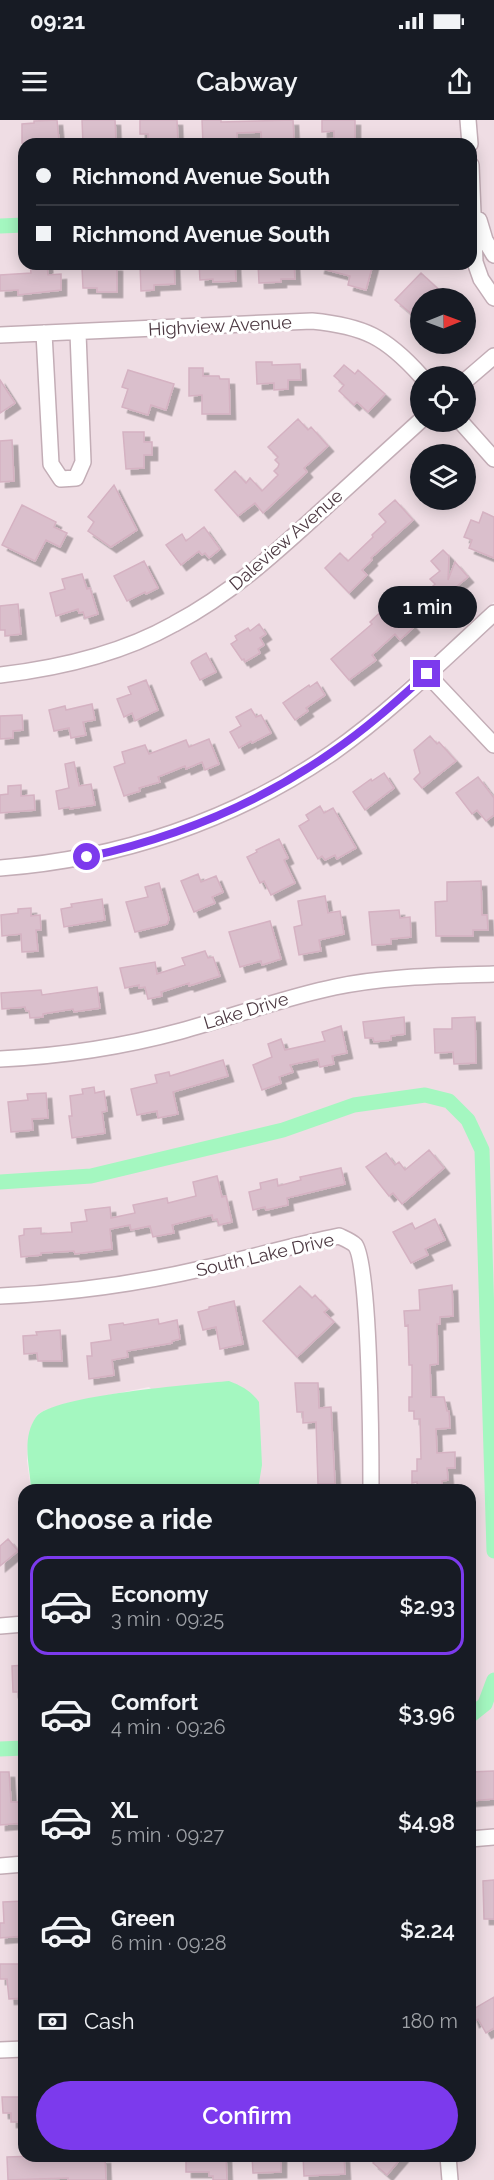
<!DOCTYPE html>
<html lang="en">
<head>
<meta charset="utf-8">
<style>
	:root { --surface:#171b24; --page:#20242c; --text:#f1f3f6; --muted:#9ea1a6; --line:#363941; --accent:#7c3aed }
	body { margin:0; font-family:Raleway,sans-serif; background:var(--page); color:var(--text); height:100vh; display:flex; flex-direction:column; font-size:22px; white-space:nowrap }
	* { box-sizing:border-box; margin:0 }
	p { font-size:20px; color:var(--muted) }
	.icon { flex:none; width:33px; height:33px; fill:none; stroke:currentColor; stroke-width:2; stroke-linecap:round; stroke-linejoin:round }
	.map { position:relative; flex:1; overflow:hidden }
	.details { position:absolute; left:18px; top:1364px; width:458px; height:678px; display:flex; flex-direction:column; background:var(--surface); border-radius:18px; box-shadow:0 3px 15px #0003 }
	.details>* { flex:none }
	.guide { position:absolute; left:18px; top:18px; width:459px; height:132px; border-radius:18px; box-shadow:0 3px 15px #0003; display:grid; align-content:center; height:132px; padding:0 18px; background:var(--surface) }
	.needle { width:39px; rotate:89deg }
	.fabs { position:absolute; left:410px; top:168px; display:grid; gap:12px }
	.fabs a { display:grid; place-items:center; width:66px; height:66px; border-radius:50%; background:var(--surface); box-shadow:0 3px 15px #0003; font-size:30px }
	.end { position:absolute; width:27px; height:27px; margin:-14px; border:8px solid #7c3aed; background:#fff; box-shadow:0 0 0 3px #fff }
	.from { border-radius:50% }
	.bubble { position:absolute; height:42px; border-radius:21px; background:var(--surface); box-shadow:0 3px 15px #0003; font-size:20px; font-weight:600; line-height:42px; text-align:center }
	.guide b { display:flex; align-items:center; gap:21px; height:57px; font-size:22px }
	.guide b+b { border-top:2px solid var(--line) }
	.guide i { width:15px; height:15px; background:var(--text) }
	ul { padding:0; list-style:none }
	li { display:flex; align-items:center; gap:18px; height:99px; margin:0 12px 9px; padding:0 6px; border:3px solid transparent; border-radius:18px }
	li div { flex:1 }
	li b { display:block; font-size:22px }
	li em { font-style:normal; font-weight:600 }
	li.active { border-color:var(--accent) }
	li>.icon { width:54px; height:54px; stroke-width:1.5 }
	h2 { padding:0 18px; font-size:27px; line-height:72px }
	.pay { display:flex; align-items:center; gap:15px; height:66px; padding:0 18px; font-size:22px }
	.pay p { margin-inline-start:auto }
	.action { display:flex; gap:12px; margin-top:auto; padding:12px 18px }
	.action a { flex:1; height:69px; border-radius:36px; background:var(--accent); color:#fff; font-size:24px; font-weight:600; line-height:69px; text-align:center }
	.status { display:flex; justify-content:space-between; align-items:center; height:42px; padding:0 30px; background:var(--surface); direction:ltr }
	.status svg { height:16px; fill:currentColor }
	header { display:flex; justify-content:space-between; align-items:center; height:78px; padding:0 18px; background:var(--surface); font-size:27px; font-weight:600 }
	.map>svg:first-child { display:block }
	.residential { fill:#efdde4; fill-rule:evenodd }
	.water { fill:#a4f7c0 }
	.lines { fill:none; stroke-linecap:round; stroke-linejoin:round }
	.canal { stroke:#a4f7c0; stroke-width:15 }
	.building { fill:#dabfcc; stroke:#d5b2c2; stroke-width:1.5; filter:url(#shadow) }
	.minor-casing { stroke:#c3adb6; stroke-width:18 }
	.minor { stroke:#fff; stroke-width:15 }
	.route { stroke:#7c3aed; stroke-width:8 }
	.labels { text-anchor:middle; stroke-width:6; stroke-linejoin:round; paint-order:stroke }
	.street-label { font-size:18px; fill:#4c3841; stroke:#fff }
</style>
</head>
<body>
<div class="status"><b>09:21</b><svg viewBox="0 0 49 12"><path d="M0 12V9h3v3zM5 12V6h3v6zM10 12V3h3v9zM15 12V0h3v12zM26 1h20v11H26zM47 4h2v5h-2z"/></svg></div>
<header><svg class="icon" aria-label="menu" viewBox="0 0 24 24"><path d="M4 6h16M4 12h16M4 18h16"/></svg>Cabway<svg class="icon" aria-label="share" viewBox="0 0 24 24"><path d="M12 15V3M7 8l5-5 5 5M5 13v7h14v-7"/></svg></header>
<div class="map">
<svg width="494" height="2060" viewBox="0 0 494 2060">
	<defs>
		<filter id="shadow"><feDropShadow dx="5.5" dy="5.5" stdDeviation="0" flood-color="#0004"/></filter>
	</defs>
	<rect width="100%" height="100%" fill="#f7ebf0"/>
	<path class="residential" d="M0 0H494V482L367 596 327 627 282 655 236 680 163 709 112 723 85 730 0 740ZM24 24H471V144H24ZM420 178H465V224H420ZM420 256H465V302H420ZM420 334H465V380H420Z
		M494 504V2060H0V755L62 749 117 738 169 723 243 693 292 667 337 638 378 607ZM149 1267 260 1364 258 1369 470 1370V2036H24V1370L31 1369 27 1341 28 1321 32 1305 37 1295 45 1290 74 1282Z"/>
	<path class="water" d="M229 1261C242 1266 251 1271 259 1282L262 1345 258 1369H31C30 1346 21 1319 36 1297 52 1275 198 1264 229 1261Z"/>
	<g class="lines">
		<path class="canal" d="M0 106 24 105
			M0 1062 91 1056 283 1010 354 985 425 975 449 981 468 1000 482 1030 494 1431
			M470 1596 485 1584 494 1560
			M0 1629 24 1628"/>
	</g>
	<path class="building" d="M57 0 59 21 22 23V4L34 3V1Z
		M82 0H115L116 22 83 24Z
		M140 0H177L178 24H162V20L148 21V14H140Z
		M202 0H221V2L293 0 294 20 275 21 276 24H262L261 12 237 13V20H231V24H203Z
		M322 0H355V24H334V11L322 12Z
		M47 144 48 155 61 154V170L18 175V170L0 171V155L31 153 30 145Z
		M85 144 117 146V172H97V168H83L82 148H85Z
		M140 144H174L175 164 154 165V170L141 171Z
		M199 144H235L236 161 213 162V159L200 160Z
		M258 144H294L295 159H281V162L259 163Z
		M320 144H373L366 170 348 165 350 156 319 148Z
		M421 153 448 178H420V201L395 180Z
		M256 242H272V245L300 244 301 260H288V269L274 270V263L257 264Z
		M344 245 355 254 358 250 385 274 368 292 357 282 354 285 339 271 344 265 334 256Z
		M189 248H203V256H219L220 259H229L230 294H202V275L189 276Z
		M128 250 174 264 166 290 151 285 148 295 122 287 128 269 122 267Z
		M0 260 15 283 0 293Z
		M298 299 308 310 311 307 328 326 304 348 307 352 263 393 255 383 238 396 215 370 235 351 246 363 250 358 262 371 278 355 274 351 278 347 279 344 275 340 278 337 268 327Z
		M123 312H144V322H152V335H144V348L126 349Z
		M12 320 14 361 0 362V321Z
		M114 365 137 410 111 427 88 411 94 402 88 397Z
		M395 380 413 400 371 438 372 440 362 450 367 455 349 473 325 448 340 433 348 441 373 417 372 415 386 402 379 394Z
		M22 385 56 402 54 407 67 413 60 427 46 420 35 441 2 425Z
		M483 392 494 397V438L469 428 472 420 464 417 471 400 479 403Z
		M204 407 220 429 209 438 205 433 202 435 199 431 181 445 166 425 182 414 186 421Z
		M443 430 449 436 448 460 455 442 468 457 438 482 428 471 435 464 430 459 440 451 431 441Z
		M144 441 158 468 146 474 145 472 127 481 114 456Z
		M82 454 87 469 90 468 98 494 85 498 83 492 79 493 78 489 56 496 50 473 65 469 62 459Z
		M407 478 419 492 409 501 414 507 400 520 395 514 372 535 376 540 349 560 331 539 372 504 370 502 391 482 396 488Z
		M18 484 21 514 5 516V510H0V486Z
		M259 504 266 514 260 518 264 525 258 529 260 533 245 542 244 539 242 540 231 524 237 520 235 516 248 508 250 511Z
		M206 533 216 552 200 560 191 543 192 541Z
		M146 560 158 590 135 601 132 593 124 597 117 579 131 574 128 567Z
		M317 562 325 575 306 588 308 591 295 600 283 583 309 565 310 567Z
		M92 584 95 600 83 602 86 615 71 618 69 608 54 611 49 590 65 586 66 590Z
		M251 589 256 597 261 595 271 613 252 623 251 621 239 628 230 612 241 606 236 597Z
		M22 595 23 610 13 611V618L0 619V596Z
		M430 616 437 624 439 622 456 641 422 668 414 659 420 653 414 630Z
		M209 619 219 644 205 650 202 642 186 649 185 646 158 657 160 662 139 668 140 671 124 676 114 647 125 643 122 632 145 625 149 634 186 620 189 627Z
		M74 642 79 666 91 664 95 685 70 689 69 687 59 689 56 671 69 668 65 644Z
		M384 653 394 668 365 690 353 672 371 659 372 661Z
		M478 657 494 678V695L486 701 477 690 472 694 456 673Z
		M21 665V676L34 675 35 690 0 693V675L8 674V666Z
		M320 686 324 693 333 688 356 728 337 739 335 735 325 740 322 736 318 739 299 706 309 700 306 695Z
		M279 719 288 738 284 740 295 763 271 775 264 761 260 763 247 737 257 732 256 730Z
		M198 754 201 762 216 756 223 772 212 777 215 783 194 792 181 761Z
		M481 761 482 795H487L488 810H473V816H436L435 782 447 781V762Z
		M159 763 169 799 167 804 135 812 126 782 148 777 145 767Z
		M325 776 328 793 340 791 344 814 319 820 321 831 299 835 294 807 302 805 298 781Z
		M102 779 105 800 64 807 61 789 72 787 71 784Z
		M31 788V796L40 795 41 810H36L38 831 22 832 21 814 2 816 1 795 18 793V789Z
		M399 790 400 798 410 797 411 817 391 819V824L372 825 369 792Z
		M270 801 281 839 262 845 261 841 240 847 229 812Z
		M205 831 208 838 213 837 220 856 189 866V863L161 872 162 876 148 879 145 867 139 868V865L125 868 120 848 155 842 157 854 185 845 182 838Z
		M97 867 100 888 74 892 73 889 43 894V897L30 898 29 891H26L25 887 2 889 1 873 41 870 42 875Z
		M404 897 405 914 391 916V920L374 922 373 918H365L363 902Z
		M475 897 476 943 454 944 453 932 435 933 434 909H452V898Z
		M341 906 347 933 332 936 334 944 320 947 318 939 290 945 293 952 279 957 281 963 262 970 253 945 272 937 268 924 281 919 285 930 325 921 322 912Z
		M223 940 228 956 173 972 178 994 158 998 157 991 137 995 131 969 157 963 155 955 169 952 170 956Z
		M94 967 95 973 104 971 107 991 102 992 105 1013 72 1018 69 996H72L70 976 83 974 82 969Z
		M46 973 48 998 32 999 33 1010 11 1012 8 982 28 980 27 974Z
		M429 1030 444 1048 402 1084 393 1073 389 1076 366 1047 386 1033 395 1045 399 1042 405 1050Z
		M341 1048 345 1064 287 1078 288 1085 266 1090 265 1087 253 1090 249 1072 261 1069 260 1063 277 1059 278 1066 301 1060 300 1057Z
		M217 1056 222 1077 226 1076 232 1102 219 1105 217 1099 213 1100 212 1095 172 1105 174 1113 153 1117 150 1106 131 1110 130 1105 110 1109 112 1129 75 1134 74 1131 41 1133V1135L21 1137 19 1116 24 1115V1109L41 1108V1114L72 1112 71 1103 87 1101 85 1090 110 1087 111 1098 135 1093 133 1085 167 1078 168 1083 196 1076 193 1062Z
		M435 1099 445 1120 425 1129 428 1135 411 1143 393 1112 412 1103 415 1109Z
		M452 1165 453 1196 440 1197V1204H437L438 1244 430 1245 431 1277H444L447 1291H449L450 1308 436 1309 437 1333 455 1332V1348H447L448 1360 442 1361 443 1370H418L417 1362 412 1363V1351H417V1339H421L420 1299H414V1291H409V1277H412V1245H409L408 1205 405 1206 404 1191 420 1190 419 1170Z
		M300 1166 312 1178 315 1175 328 1189 324 1192 334 1202 297 1237 263 1201Z
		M234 1181 243 1224 220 1229 216 1207 203 1210 198 1192 209 1189V1187Z
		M158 1199 159 1204 177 1200 180 1219 172 1221V1223L127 1231 128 1237 112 1240 114 1255 89 1259 87 1236H92L91 1223 111 1220 109 1205 123 1203 124 1205Z
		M60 1210 62 1241H38L37 1233 24 1234 23 1216 37 1215 36 1212Z
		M295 1263H318L319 1288 331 1287 335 1364H318L316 1302 303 1303V1292H297Z
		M8 1419 18 1431 0 1446V1426Z
		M24 1545V1572H13L12 1546Z
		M494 1651V1679L470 1681V1652Z
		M0 1652H9L11 1682H24V1703L0 1705Z
		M494 1760V1799H484L483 1761Z
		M24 1781V1816L0 1818V1803H4L3 1782Z
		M0 1844H24V1878L9 1879 7 1859H0Z
		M494 1877V1908L486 1913 478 1899 474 1902 470 1891Z
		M2 1977H24V2002H11V1993H3Z
		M36 2036H80L81 2039 105 2038 106 2060H68V2058L8 2060 7 2037Z
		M186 2036H226L227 2060H213V2056H209V2052H186Z
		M252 2036H281V2052L253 2053Z
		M303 2036 344 2037 345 2054 304 2056Z
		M379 2036H403L387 2055 373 2043Z"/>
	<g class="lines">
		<g class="minor-casing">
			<path id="minor" d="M468 0 470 24
				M471 45 475 142 481 159 494 178
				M479 100 485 120 494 135
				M44 213 51 344 61 359 76 358 83 342 78 213
				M0 215 312 201C364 206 386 217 421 256
				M465 261 494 236
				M461 302 494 339
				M427 554 494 625
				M0 555C60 548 121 534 174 504 229 475 273 435 319 393 352 363 386 332 420 301
				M0 748C119 739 233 701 332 633 390 592 442 541 494 493
				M0 939C61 936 122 927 181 911 232 897 282 878 335 867 387 856 441 856 494 854
				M0 1176C69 1173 137 1164 205 1148 250 1138 294 1125 339 1116 343 1118 351 1121 355 1125 370 1141 371 1336 371 1370
				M0 1506 24 1504
				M470 1719 494 1717
				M0 1746 24 1744
				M0 1930 24 1929
				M448 2036 450 2060"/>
		</g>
		<use href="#minor" class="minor"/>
	</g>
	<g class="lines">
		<path class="route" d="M87 737C174 718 258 684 332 632 366 609 397 581 427 554"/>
	</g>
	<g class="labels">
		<g class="street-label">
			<text transform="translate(220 206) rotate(-3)" y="6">Highview Avenue</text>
			<text transform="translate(286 420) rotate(-41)" y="6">Daleview Avenue</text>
			<text transform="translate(246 891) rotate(-17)" y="6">Lake Drive</text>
			<text transform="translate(265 1135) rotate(-13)" y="6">South Lake Drive</text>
		</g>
	</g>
</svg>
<div class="fabs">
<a><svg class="needle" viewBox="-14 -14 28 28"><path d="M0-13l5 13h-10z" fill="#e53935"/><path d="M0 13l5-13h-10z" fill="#9ea1a6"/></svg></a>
<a><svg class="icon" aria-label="locate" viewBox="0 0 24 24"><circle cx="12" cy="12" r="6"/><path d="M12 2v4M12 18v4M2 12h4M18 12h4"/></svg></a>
<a><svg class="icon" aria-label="layers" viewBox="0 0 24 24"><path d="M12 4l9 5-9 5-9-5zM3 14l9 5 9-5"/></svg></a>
</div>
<i class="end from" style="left:87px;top:737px"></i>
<i class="end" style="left:427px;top:554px"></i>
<div class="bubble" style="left:378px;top:466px;width:99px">1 min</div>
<div class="guide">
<b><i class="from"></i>Richmond Avenue South</b>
<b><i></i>Richmond Avenue South</b>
</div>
<section class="details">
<h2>Choose a ride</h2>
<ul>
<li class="active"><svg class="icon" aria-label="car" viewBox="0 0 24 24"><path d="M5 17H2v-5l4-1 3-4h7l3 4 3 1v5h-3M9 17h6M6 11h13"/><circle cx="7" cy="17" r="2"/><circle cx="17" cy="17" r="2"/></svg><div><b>Economy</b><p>3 min · 09:25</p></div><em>$2.93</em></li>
<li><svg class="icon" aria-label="car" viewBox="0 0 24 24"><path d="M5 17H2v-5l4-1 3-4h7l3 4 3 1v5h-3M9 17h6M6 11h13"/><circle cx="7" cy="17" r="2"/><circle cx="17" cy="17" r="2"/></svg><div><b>Comfort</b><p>4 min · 09:26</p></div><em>$3.96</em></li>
<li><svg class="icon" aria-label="car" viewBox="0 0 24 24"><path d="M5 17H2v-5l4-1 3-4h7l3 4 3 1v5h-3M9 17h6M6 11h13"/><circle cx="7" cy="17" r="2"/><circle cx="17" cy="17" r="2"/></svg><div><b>XL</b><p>5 min · 09:27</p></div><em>$4.98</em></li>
<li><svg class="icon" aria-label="car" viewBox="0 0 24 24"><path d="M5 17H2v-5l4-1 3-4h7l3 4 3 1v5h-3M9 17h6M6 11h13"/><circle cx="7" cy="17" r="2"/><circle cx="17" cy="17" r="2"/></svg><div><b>Green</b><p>6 min · 09:28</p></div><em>$2.24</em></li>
</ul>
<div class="pay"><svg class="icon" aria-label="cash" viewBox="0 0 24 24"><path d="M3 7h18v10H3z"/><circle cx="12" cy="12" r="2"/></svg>Cash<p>180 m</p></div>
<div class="action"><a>Confirm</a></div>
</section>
</div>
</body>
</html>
